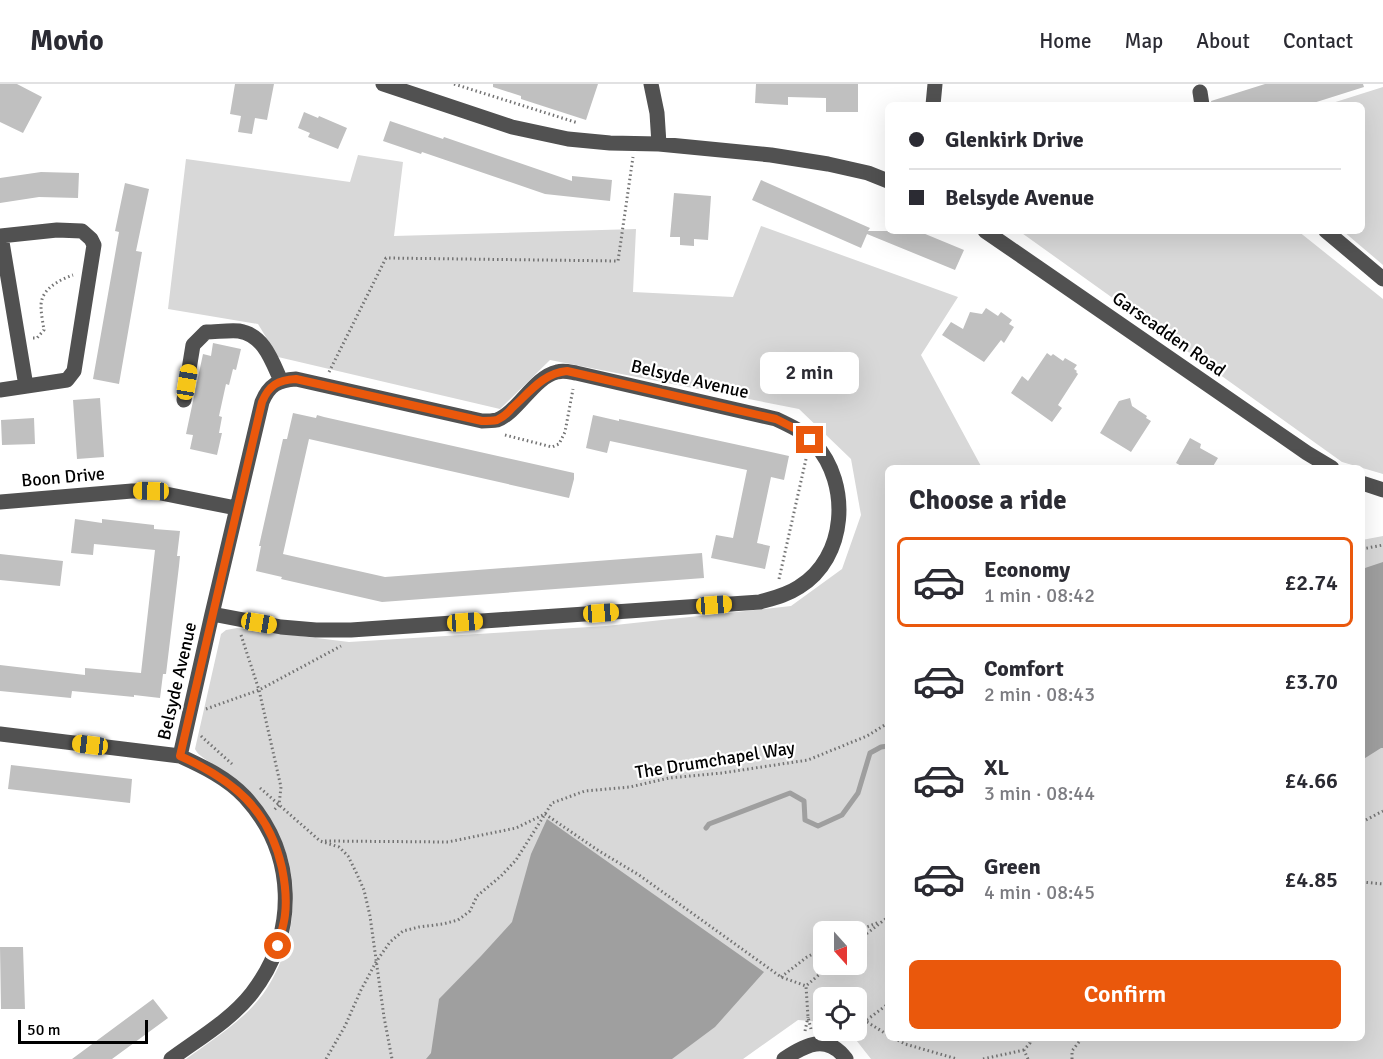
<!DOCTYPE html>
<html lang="en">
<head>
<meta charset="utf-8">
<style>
	:root { --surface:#fff; --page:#f7f7f7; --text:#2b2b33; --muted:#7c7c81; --line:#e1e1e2; --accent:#ea580c }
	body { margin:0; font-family:Signika,sans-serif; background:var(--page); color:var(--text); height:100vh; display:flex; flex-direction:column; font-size:22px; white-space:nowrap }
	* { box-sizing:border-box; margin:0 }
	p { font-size:20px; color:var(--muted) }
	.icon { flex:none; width:33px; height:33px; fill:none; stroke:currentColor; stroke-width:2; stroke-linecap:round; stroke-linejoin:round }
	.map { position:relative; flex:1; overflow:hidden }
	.sheet { position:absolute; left:885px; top:381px; width:480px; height:576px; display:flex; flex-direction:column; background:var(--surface); border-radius:9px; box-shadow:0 6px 24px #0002 }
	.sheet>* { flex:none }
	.hud { position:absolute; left:885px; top:18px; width:480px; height:132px; border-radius:9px; box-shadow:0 6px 24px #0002; display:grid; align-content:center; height:132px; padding:0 24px; background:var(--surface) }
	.needle { width:39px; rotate:159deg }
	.buttons { position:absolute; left:813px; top:837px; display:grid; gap:12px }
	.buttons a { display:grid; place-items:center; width:54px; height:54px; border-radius:9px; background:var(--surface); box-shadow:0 6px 24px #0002; font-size:30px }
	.scale { position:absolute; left:18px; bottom:15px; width:130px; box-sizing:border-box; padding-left:6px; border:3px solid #000; border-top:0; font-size:16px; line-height:21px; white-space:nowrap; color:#000; -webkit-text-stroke:4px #fff; paint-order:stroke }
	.end { position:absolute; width:27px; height:27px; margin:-14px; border:8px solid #ea580c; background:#fff; box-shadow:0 0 0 3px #fff }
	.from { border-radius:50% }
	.bubble { position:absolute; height:42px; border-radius:9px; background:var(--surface); box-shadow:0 6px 24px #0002; font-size:20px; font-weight:600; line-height:42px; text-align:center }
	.car { position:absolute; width:18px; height:36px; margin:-18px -9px; border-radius:8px; box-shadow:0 0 4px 2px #0007; background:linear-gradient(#f5c518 24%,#345 0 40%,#f5c518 0 76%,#345 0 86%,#f5c518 0) }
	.hud b { display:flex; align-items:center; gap:21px; height:57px; font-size:22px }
	.hud b+b { border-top:2px solid var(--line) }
	.hud i { width:15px; height:15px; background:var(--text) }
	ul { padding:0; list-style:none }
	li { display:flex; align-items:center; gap:18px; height:90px; margin:0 12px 9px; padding:0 12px; border:3px solid transparent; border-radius:9px }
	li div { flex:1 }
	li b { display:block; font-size:22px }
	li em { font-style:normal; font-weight:600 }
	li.active { border-color:var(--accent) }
	li>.icon { width:54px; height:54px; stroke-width:1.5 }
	h2 { padding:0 24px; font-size:27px; line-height:72px }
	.primary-button { display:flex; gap:12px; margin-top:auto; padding:12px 24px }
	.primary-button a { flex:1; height:69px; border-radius:9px; background:var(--accent); color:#fff; font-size:24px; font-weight:600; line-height:69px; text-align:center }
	header { display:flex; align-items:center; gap:36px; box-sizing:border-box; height:84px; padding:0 30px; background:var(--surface); border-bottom:2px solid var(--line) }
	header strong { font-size:28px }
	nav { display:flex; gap:33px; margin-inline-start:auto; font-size:21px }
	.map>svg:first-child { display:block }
	.green { fill:#d8d8d8; fill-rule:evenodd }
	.water { fill:#9f9f9f }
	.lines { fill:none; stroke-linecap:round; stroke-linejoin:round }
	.stream { stroke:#9f9f9f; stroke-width:5 }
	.building { fill:#c0c0c0 }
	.path { stroke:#737373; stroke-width:3; stroke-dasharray:1.5 3; stroke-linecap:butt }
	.minor { stroke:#515151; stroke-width:15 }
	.route { stroke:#ea580c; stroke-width:8 }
	.labels { text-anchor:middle; stroke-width:4.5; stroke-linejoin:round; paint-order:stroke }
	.street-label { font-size:18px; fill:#000; stroke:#fff }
</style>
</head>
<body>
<header>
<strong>Movio</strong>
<nav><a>Home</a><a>Map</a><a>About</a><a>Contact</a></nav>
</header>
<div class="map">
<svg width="1383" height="975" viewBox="0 0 1383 975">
	<rect width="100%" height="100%" fill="#fff"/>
	<path class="green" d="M1383 3V181L1343 147H1362V21H1326Z
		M358 71 403 78 394 152 636 145 633 208 733 213 761 142 958 213 921 271 982 384H888V954H1362V456L1383 452V975H871L849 947 856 946V914H824L823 938 798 936 743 975H186C212 956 243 937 263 910 295 865 304 798 277 748 275 743 271 738 267 733 263 727 260 719 255 714 246 704 226 690 215 682 208 676 199 673 195 665L221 550 226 546 237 544 349 558 606 542 791 522 842 485 861 431 851 375 799 325 550 276 500 325 278 273 258 240 168 225 186 75 350 98ZM824 848H856V880H824Z
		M1019 147H1298L1383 215V390L1342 378Z"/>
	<path class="water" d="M1383 478V664H1381L1362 676V485Z
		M547 735 764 888 715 943 672 975H426L431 969 439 915 481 872 512 838 531 770Z"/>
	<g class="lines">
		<path class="stream" d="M706 744 709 740 790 709 804 717 805 736 818 742 842 731 858 709 870 669 881 663 888 662"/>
	</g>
	<path class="building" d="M0 0H17L42 13 23 49 0 38Z
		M235 0H274L267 36 255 34 252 50 238 48 241 32 230 30Z
		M493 0H598L586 36 521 15V12L493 3Z
		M756 0H858V28H826V14L788 13V21L755 19Z
		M1265 0H1363L1364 3 1307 21H1212L1211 17Z
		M304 28 318 34 319 32 347 44 338 65 308 53 310 49 298 44Z
		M390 37 443 55 444 53 572 97V92L612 96 610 117 545 110 422 68 421 70 383 57Z
		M41 88 79 89 78 114 39 113 0 119V94Z
		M761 96 870 144 868 147H918L964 166 955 186 867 150 861 164 752 116Z
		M125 99 149 105 136 167 142 168 119 300 93 295 119 148 115 147Z
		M674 109 711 112 708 156 694 155V162L680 161V153H670Z
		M986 224 998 232 1001 228 1012 236 1009 240 1014 243 1004 259 1001 256 984 278 942 251 951 238 963 245 970 228 982 230Z
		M213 259 241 265 236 286 233 285 229 301 226 300 219 332 222 333 219 349H222L217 371 190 365 193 351 186 350 203 270 211 272Z
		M1047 269 1051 272 1053 270 1063 277 1065 274 1077 281 1074 285 1077 287 1076 288 1078 290 1058 321 1062 324 1052 338 1011 309 1022 292 1028 297Z
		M100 314 104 373 77 375 73 316Z
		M1130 314 1132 322 1147 332 1146 334 1151 337 1131 368 1100 349 1119 317Z
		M293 329 316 334 317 331 324 333 574 389V395L569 414 309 355 283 470 385 493 702 469 704 494 382 518 281 495 282 493 256 487 261 462H259L283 355H287Z
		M593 331 619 337V335L789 372 784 396 771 393 757 459 770 462 765 485 711 474 716 451 733 454 747 386 610 357 607 369 586 364Z
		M34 334 35 360 2 361 1 336Z
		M1190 354 1201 360 1200 364 1218 374 1212 384H1185L1176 379Z
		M75 435 102 439V435L154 441V445L180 447 177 472H180L179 482 166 590H163L160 614 134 611V613L72 607 71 614 0 607V581L85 591V584L141 589 155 466 94 460 93 471 71 469Z
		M0 470 63 477 60 502 0 496Z
		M11 681 132 695 130 719 8 705Z
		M0 863H23L25 925H1Z
		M153 915 168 934 112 975H72Z"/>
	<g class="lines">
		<path class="path" d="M454 0 578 39
			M33 254H37L44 246C43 239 41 230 41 222 41 205 59 196 73 191
			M329 288 386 174 618 177 633 73
			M505 351 552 363 559 360 565 348 573 305
			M1362 465 1383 461
			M779 495 806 375
			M241 551 259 606 281 703 279 721 274 726
			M206 625 259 606 341 562
			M201 652 232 680
			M260 704 320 757 339 763 348 772 356 788 364 806 370 832 384 933 392 975
			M545 730 599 767 639 791 781 893 806 902
			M1362 738 1383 727
			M325 757 448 758 516 744 545 730
			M1362 798 1383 800
			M855 848 879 838
			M856 858 888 833
			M781 893 807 873 824 864
			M867 938 888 951
			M856 944 888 920
			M811 945 808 933 806 902 831 880
			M805 947 808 933
			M844 952 853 946
			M894 954 905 960 957 975
			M326 975 345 942 361 906 376 878 390 858 403 847 419 843 443 840 458 836 470 827 477 812 501 792 516 776 552 719 585 707 630 703 669 694 722 689 808 676 867 652 888 639
			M983 975 1024 966
			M1028 975 1024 966 1030 959 1031 954
			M1072 975V967L1082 954"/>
		<path class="minor" d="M383 0 512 43 568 55 610 59 659 60 771 71 828 80 868 89 888 97
			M651 0 657 29 659 60
			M1200 8 1202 21
			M933 21 935 0
			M985 147 1307 369 1332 384
			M1326 147 1383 195
			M0 152 57 146 82 147 91 155 94 161 74 287 67 296 0 306
			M1 152 26 302
			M184 316 193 261 206 248C216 248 229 246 239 247 264 251 272 277 281 297
			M1362 399 1383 406
			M0 418 132 407H151L236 424
			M0 650 180 672C204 683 227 694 245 713 297 770 298 849 252 909 231 936 198 955 171 975
			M180 672 212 530 281 543 316 546H351L760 518C774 514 787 511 799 503 847 474 851 400 815 360 805 348 790 342 776 335L576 289C570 288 564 286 557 288 534 293 518 328 497 336 492 337 487 337 482 337L296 295C278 296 269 301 262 318L212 530
			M784 975C805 961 827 949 846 975"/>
	</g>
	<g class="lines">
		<path class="route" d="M278 862C280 852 284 841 285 831 287 815 285 799 282 784 269 725 233 696 180 672L262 318C269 301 278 296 296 295L482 337C487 337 492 337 497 336 503 333 508 329 512 324 529 309 543 289 567 287L776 335 798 346 810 356"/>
	</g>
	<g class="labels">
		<g class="street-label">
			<text transform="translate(1169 250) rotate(35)" y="6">Garscadden Road</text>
			<text transform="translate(690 295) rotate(13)" y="6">Belsyde Avenue</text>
			<text transform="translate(63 393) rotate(-5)" y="6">Boon Drive</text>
			<text transform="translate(177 597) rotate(-77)" y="6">Belsyde Avenue</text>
			<text transform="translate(715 676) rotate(-9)" y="6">The Drumchapel Way</text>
		</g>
	</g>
</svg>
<div class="buttons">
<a><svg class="needle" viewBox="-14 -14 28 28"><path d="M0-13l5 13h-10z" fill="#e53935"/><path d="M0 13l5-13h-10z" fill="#7c7c81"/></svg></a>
<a><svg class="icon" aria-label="locate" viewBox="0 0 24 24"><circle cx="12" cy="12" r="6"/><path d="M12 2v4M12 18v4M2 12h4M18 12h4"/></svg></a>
</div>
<div class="scale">50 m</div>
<i class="end from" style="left:278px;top:862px"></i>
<i class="end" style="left:810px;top:356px"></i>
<div class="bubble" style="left:760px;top:268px;width:99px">2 min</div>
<i class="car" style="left:187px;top:298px;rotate:9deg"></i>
<i class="car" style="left:151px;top:407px;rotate:271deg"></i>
<i class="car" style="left:714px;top:521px;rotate:86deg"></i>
<i class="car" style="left:601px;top:529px;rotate:86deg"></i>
<i class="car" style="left:465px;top:538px;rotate:86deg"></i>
<i class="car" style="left:259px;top:539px;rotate:100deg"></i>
<i class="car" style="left:90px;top:661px;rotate:277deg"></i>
<div class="hud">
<b><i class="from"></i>Glenkirk Drive</b>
<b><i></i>Belsyde Avenue</b>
</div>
<section class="sheet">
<h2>Choose a ride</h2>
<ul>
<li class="active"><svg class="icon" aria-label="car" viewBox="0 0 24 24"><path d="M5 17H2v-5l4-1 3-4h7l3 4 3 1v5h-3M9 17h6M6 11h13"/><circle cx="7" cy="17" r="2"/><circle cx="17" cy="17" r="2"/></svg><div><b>Economy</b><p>1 min · 08:42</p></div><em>£2.74</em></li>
<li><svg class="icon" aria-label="car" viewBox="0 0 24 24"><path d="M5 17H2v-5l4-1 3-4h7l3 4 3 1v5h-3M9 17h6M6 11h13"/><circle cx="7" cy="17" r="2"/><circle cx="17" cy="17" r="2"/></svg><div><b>Comfort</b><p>2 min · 08:43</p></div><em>£3.70</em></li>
<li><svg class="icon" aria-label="car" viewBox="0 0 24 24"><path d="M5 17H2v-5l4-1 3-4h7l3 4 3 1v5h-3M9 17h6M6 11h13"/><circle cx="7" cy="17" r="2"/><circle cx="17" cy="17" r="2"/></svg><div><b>XL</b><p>3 min · 08:44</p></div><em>£4.66</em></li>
<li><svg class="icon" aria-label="car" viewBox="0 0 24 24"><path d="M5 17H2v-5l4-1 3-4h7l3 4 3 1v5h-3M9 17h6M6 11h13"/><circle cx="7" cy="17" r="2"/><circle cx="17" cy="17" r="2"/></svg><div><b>Green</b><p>4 min · 08:45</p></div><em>£4.85</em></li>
</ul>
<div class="primary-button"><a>Confirm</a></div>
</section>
</div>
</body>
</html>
